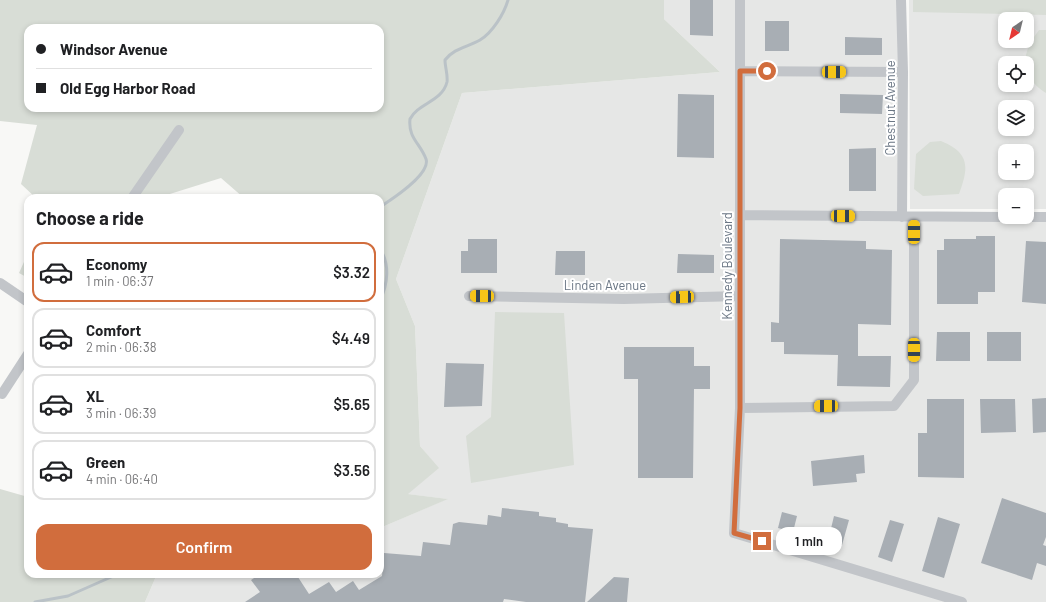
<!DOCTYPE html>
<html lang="en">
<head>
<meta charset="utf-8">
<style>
	:root { --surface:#fff; --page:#f2f2f2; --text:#202124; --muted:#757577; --line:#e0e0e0; --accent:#d16d3d }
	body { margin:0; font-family:Barlow,sans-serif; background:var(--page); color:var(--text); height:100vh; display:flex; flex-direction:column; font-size:15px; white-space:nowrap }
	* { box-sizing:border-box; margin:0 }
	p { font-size:13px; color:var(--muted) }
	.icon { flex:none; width:22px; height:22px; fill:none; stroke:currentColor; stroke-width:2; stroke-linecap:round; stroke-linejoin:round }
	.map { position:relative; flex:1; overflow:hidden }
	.sheet { position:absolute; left:24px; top:194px; width:360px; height:384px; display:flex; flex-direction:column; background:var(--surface); border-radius:12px; box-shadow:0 2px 6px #0003 }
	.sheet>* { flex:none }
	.guide { position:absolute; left:24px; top:24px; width:360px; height:88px; border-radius:12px; box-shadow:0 2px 6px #0003; display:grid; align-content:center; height:88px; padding:0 12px; background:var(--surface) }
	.needle { width:26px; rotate:215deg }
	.controls { position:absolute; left:998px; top:12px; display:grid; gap:8px }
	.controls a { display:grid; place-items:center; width:36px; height:36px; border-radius:8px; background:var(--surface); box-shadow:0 2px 6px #0003; font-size:20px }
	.end { position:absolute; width:18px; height:18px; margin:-9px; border:5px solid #d16d3d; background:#fff; box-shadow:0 0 0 2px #fff }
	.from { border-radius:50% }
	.bubble { position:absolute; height:28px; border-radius:12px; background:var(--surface); box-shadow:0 2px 6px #0003; font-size:13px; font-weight:600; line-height:28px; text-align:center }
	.car { position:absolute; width:12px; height:24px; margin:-12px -6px; border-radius:5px; box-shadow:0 0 3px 1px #0007; background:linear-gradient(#f5c518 24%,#345 0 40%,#f5c518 0 76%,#345 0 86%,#f5c518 0) }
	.guide b { display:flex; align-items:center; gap:14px; height:38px; font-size:15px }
	.guide b+b { border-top:1px solid var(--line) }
	.guide i { width:10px; height:10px; background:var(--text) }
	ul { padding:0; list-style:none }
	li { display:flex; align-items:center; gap:12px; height:60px; margin:0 8px 6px; padding:0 4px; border:2px solid var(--line); border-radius:12px }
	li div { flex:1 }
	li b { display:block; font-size:15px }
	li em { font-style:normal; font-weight:600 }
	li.selected { border-color:var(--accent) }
	li>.icon { width:36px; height:36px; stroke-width:1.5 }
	h2 { padding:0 12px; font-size:18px; line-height:48px }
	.primary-button { display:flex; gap:8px; margin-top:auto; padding:8px 12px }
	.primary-button a { flex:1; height:46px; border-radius:12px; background:var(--accent); color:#fff; font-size:16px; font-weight:600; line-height:46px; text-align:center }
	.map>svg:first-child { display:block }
	.built { fill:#e6e7e6; fill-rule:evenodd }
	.green { fill:#d8ddd6; fill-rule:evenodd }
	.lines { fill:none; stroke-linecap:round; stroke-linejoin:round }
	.stream { stroke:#bac2c7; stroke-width:3 }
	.building { fill:#a8aeb4 }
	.minor { stroke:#c2c5c9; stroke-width:10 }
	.route { stroke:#d16d3d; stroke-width:5 }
	.labels { text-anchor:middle; stroke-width:4; stroke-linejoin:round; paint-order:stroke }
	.street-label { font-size:13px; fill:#6a7684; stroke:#fff }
</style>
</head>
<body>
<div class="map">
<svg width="1046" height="602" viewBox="0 0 1046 602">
	<rect width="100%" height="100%" fill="#f8f8f6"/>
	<path class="built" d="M664 0H899L905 217 1046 216V602H145L157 574H380V528L447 499 407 494 438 468 420 446 415 326 396 279 462 93 720 72 664 19Z
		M909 0H1046V209H1027V195H1005V209H910ZM1005 19H1027V41H1005ZM1005 63H1027V85H1005ZM1005 107H1027V129H1005ZM1005 151H1027V173H1005Z"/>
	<path class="green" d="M0 0H664V19L720 72 462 93 396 279 415 326 420 446 439 468 408 494 448 499 380 528V198H244L221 178 157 198H36L21 184 37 125 0 121ZM28 28H380V108H28Z
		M913 0H1046V15L913 12Z
		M1039 30H1046V93C1031 84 1028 74 1025 59L1029 44Z
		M941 141C970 153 969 167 959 194L923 196 914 189 916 154 930 142Z
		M28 253V278L19 273Z
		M495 312 564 313 574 465 471 483 466 436 491 417Z
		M0 489 28 497V574H157L145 602H0Z"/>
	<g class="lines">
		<path class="stream" d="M380 207C391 200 431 174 426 159 420 143 408 138 410 119 418 103 442 102 447 82 448 75 445 67 445 60 454 48 468 47 480 40 492 33 504 14 508 0
			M380 249C390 264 388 284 380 300
			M35 602 68 596 118 574"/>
	</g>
	<path class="building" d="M690 0H713V36L690 35Z
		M765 21H789V51H765Z
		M845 37 882 38V55H845Z
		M678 94 714 95V158L677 157Z
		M840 94 883 95 882 114 840 113Z
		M876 148V191H849V149Z
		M976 236H995V292H978V304H937V250H944V239H976Z
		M468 239H497V273H461V251H468Z
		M780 239 866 241V249L892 250 891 325 858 324V356H891L890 387 837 386 838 355 784 354V342H771V322L779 323Z
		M1026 241 1046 242V304L1022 302Z
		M556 251H585V275H555Z
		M678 254 714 255V273H677Z
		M937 332H970V361H936Z
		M987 332H1021V361H987Z
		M624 347H694V366H710V389H694L693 478H638V379H624Z
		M446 363 484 364 482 406 444 407Z
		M1046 398V432L1033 433 1032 399Z
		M927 399H964V478L918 477V433H927Z
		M980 399H1015L1016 432 981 433Z
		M864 455 865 473 856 474 857 482 813 486 811 461Z
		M1002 498 1046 513V537L1043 545 1046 546V566L1037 563 1032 580 981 563Z
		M502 508 539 512V516L556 518V522L568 524V527L593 529 585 602H526L504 599 503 602H245L260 592 251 580 260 574H296L309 594 329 582 336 592 353 581 359 590 382 576 384 553 421 556 423 542 450 545 453 524 459 522 487 525 488 515 501 517Z
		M782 512 797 516 793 532 778 528Z
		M834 516 849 520 842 545 828 541Z
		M938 517 960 524 944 578 922 571Z
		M890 520 904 524 892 562 878 557Z
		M614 577 629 578 627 602H587Z"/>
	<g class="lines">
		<path class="minor" d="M740 0V408L734 533 962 602
			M901 0 903 72 902 217
			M740 71 903 72
			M132 198 179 130
			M740 215 1005 217
			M1027 217H1046
			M0 283 28 302
			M469 296 624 299 740 296
			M2 394 28 354
			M740 408 894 406 914 380V217"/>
	</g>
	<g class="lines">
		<path class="route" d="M762 541 734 533 740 408V71H767"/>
	</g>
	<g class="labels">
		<g class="street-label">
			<text transform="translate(890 108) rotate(-90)" y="5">Chestnut Avenue</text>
			<text transform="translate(727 266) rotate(-90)" y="5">Kennedy Boulevard</text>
			<text x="605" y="290">Linden Avenue</text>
		</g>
	</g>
</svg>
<div class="controls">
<a><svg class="needle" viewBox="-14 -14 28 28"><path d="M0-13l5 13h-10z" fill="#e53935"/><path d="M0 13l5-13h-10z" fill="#757577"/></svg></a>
<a><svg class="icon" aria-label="locate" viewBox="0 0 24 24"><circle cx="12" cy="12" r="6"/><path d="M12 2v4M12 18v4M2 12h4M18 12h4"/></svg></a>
<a><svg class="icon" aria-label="layers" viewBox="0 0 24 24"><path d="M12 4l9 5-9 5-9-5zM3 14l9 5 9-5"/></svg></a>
<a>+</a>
<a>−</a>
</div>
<i class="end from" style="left:767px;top:71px"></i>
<i class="end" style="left:762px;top:541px"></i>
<div class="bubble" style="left:776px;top:527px;width:66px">1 min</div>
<i class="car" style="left:834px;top:72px;rotate:90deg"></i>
<i class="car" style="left:843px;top:216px;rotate:91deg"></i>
<i class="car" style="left:914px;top:232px;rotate:0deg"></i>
<i class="car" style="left:482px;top:296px;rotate:271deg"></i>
<i class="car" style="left:682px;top:297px;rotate:268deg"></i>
<i class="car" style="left:914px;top:350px;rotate:180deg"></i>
<i class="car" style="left:826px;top:406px;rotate:269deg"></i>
<div class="guide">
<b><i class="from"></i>Windsor Avenue</b>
<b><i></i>Old Egg Harbor Road</b>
</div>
<section class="sheet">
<h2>Choose a ride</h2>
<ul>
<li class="selected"><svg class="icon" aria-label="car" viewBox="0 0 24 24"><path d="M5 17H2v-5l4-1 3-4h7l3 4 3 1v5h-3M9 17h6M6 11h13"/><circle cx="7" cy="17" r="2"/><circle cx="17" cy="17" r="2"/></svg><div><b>Economy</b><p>1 min · 06:37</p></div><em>$3.32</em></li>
<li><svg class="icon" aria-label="car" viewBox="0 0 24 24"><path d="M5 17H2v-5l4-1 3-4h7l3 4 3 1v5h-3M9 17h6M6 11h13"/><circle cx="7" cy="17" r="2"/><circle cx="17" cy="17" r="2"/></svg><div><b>Comfort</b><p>2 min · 06:38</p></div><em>$4.49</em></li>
<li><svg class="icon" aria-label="car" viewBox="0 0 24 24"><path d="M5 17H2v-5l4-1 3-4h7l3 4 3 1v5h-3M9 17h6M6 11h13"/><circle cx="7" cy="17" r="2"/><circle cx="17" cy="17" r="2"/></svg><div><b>XL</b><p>3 min · 06:39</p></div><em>$5.65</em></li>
<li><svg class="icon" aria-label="car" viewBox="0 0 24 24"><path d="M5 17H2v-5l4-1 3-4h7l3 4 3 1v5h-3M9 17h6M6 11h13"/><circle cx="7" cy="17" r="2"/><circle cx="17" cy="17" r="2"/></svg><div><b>Green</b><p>4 min · 06:40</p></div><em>$3.56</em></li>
</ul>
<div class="primary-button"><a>Confirm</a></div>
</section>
</div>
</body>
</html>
